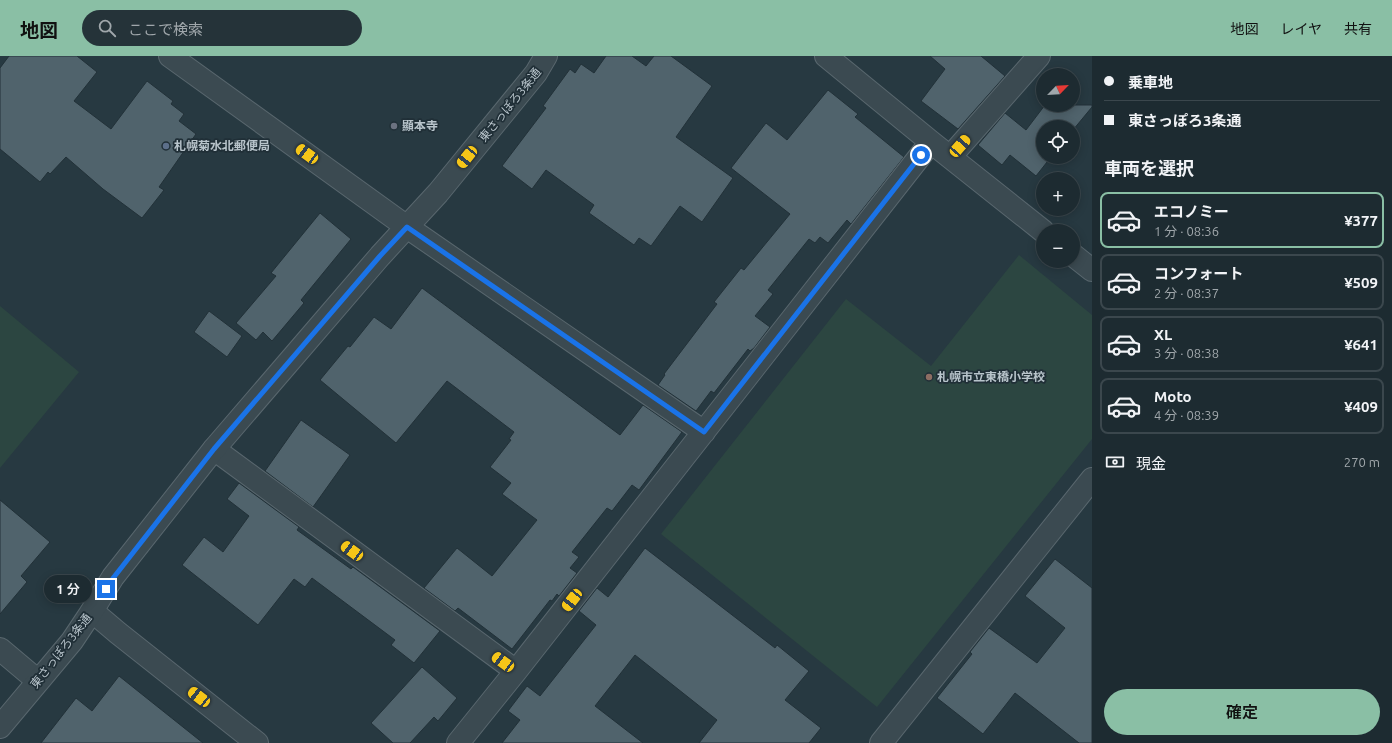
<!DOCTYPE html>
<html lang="ja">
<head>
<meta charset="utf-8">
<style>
	:root { --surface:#1d2b31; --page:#253339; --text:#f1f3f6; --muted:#a0a7ab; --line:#3b474d; --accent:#8abfa5 }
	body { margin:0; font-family:Ubuntu,"Noto Sans JP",sans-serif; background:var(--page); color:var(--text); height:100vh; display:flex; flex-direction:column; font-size:15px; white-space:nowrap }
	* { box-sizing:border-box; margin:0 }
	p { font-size:13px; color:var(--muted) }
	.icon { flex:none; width:22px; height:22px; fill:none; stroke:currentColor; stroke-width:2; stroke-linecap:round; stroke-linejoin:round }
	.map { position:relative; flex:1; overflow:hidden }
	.side { display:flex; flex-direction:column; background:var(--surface); width:300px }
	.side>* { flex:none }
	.hud { display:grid; align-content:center; height:88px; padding:0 12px; background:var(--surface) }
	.needle { width:26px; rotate:65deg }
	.fabs { position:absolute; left:1036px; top:12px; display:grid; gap:8px }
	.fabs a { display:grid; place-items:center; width:44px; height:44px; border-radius:50%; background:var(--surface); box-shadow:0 2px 10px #0003,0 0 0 1px var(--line); font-size:20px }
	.end { position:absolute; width:18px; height:18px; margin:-9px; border:5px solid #1a73e8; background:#fff; box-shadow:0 0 0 2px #fff }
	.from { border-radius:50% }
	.bubble { position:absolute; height:28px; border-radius:14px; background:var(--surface); box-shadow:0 2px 10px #0003,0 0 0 1px var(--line); font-size:13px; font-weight:600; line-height:28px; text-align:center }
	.car { position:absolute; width:12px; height:24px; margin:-12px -6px; border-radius:5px; box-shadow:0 0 3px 1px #0007; background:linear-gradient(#f5c518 24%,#345 0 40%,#f5c518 0 76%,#345 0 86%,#f5c518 0) }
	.hud b { display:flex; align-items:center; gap:14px; height:38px; font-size:15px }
	.hud b+b { border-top:1px solid var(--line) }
	.hud i { width:10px; height:10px; background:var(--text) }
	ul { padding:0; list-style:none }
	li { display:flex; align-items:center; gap:12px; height:56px; margin:0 8px 6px; padding:0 4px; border:2px solid var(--line); border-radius:8px }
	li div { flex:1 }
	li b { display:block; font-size:15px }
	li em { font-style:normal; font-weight:600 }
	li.on { border-color:var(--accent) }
	li>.icon { width:36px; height:36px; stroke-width:1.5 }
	h2 { padding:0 12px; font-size:18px; line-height:48px }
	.pay { display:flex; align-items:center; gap:10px; height:44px; padding:0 12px; font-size:15px }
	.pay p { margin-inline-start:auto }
	.button { display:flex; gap:8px; margin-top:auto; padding:8px 12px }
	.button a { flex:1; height:46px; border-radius:24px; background:var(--accent); color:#111; font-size:16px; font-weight:600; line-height:46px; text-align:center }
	header { display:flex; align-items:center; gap:24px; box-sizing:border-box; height:56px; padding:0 20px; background:var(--accent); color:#111 }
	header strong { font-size:19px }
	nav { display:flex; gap:22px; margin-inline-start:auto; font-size:14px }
	.search { width:280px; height:36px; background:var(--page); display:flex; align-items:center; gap:10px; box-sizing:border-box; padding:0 14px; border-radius:22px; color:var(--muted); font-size:15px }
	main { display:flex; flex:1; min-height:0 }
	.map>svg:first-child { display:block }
	.green { fill:#2c4641 }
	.building { fill:#50636c; stroke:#223138 }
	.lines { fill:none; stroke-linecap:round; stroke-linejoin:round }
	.minor-casing { stroke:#59676e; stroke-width:24 }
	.tertiary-casing { stroke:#59676e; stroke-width:24 }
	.minor { stroke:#3b4a51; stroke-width:22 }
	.tertiary { stroke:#3b4a51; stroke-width:22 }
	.route { stroke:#1a73e8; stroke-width:5 }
	.worship-dot { fill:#6b7280; stroke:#202f37; stroke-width:1.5 }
	.service-dot { fill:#5c6f8a; stroke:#202f37; stroke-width:1.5 }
	.education-dot { fill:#8d6e63; stroke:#202f37; stroke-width:1.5 }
	.labels { text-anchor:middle; stroke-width:3.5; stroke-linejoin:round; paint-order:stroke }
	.street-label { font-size:12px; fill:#b8c4cb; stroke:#202f37 }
	.poi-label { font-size:12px; font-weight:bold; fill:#b8c4cb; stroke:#202f37; text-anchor:start }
</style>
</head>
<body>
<header>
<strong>地図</strong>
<div class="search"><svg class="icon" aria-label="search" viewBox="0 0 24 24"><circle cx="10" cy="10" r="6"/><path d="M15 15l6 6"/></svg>ここで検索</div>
<nav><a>地図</a><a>レイヤ</a><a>共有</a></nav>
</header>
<main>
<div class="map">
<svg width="1092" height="687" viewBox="0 0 1092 687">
	<rect width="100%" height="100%" fill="#273941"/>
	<path class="green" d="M1019 199 1092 259V383L877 651 661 478 846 243 931 310Z
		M0 250 79 316 0 412Z"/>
	<path class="building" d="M9 0H77L97 16 74 45 111 73 147 25 173 45 171 48 184 58 179 65 196 78 159 131 164 134 142 162 103 133 66 101 50 118 48 116 40 126 0 93V12Z
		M606 0H632L646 10 654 0H671L712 30 676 81 733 122 702 166 680 150 651 190 639 182 634 189 589 157 594 149 546 114 532 133 502 110 546 52 543 50 570 13 575 17 581 8 594 17Z
		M930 0H981L1005 20 958 73 921 45 945 13Z
		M828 34 858 58 855 61 904 101 851 168 847 164 828 187 820 181 815 187 809 183 768 234 773 238 755 260 770 271 754 292 750 295 748 293 714 337 711 335 696 355 658 329 665 319 664 318 717 248 714 246 741 212 744 214 790 158 731 112 766 67 787 84Z
		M1045 49H1092V51L1073 74V71H1043V101H1051L1036 120 1010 99 1002 109 978 89 1005 57 1026 74Z
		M320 157 351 183 301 244 304 247 272 285 263 276 256 284 236 267 276 220 271 217Z
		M422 232 620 379 643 349 682 376 639 434 632 429 612 455 607 452 572 496 579 501 570 512 577 517 559 540 557 538 552 545 550 544 512 593 458 552 455 555 424 532 457 492 492 520 537 464 502 438 511 427 490 411 511 384 509 383 514 376 447 325 396 387 320 324 348 290 350 291 374 261 391 273Z
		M209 255 242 280 227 301 194 276Z
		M301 364 350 399 313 451 265 415Z
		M239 427 299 471 297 474 351 513 353 511 440 575 414 607 391 589 395 584 312 522 305 531 294 523 258 569 182 509 204 481 223 496 249 460 227 443Z
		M0 444 50 486 21 520 27 526 0 558Z
		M645 492 775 592 777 589 809 615 785 644 821 672 809 687H699L717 664 635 599 595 650 643 687H502L520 664 508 655 527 630 540 640 596 569 579 555 597 532 608 541Z
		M1055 503 1092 532V687H1079L1015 637 983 678 937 642 972 598 970 596 989 572 1037 607 1065 572 1025 540Z
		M422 611 457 642 438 665 434 661 410 687H393L371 667Z
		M119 620 203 687H41L76 642 92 655Z"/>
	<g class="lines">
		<g class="minor-casing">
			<path id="minor" d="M826 0 931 86 1043 175
				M950 101 1039 0
				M407 171 704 376
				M1073 199 1092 214
				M214 393 516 615
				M92 555 118 577 257 687
				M0 593 38 625
				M458 687 516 615 931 86
				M881 687 1092 423"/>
		</g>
		<g class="tertiary-casing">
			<path id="tertiary" d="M170 0 407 171
				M0 671 72 585 92 555 113 521 214 393 380 200 438 137 536 17 546 0"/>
		</g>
		<use href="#minor" class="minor"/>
		<use href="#tertiary" class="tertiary"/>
	</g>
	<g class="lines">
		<path class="route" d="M106 533 114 521 214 393 380 200 407 171 704 376 921 99"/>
	</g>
	<circle class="worship-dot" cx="394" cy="70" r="4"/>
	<circle class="service-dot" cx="166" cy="90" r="4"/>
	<circle class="education-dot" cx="929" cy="321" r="4"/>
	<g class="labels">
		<g class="street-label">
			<text transform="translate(510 49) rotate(-51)" y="4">東さっぽろ3条通</text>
			<text transform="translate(61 595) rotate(-52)" y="4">東さっぽろ3条通</text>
		</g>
		<g class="poi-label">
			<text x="402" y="74">顯本寺</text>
			<text x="174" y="94">札幌菊水北郵便局</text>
			<text x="937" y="325">札幌市立東橋小学校</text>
		</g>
	</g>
</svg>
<div class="fabs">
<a><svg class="needle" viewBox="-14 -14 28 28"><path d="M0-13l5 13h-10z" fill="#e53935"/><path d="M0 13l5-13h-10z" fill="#a0a7ab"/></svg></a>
<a><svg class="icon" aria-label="locate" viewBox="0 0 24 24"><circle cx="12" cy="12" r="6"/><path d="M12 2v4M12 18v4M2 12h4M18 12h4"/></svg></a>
<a>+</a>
<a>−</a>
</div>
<i class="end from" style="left:921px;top:99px"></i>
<i class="end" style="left:106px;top:533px"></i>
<div class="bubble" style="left:44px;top:519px;width:48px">1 分</div>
<i class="car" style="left:960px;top:90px;rotate:41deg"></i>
<i class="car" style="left:307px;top:98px;rotate:306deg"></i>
<i class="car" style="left:467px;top:101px;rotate:219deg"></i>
<i class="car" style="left:352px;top:495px;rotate:306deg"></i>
<i class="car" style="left:572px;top:544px;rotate:218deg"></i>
<i class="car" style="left:503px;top:606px;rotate:306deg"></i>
<i class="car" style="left:199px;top:641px;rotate:308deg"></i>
</div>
<section class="side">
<div class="hud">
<b><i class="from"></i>乗車地</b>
<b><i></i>東さっぽろ3条通</b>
</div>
<h2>車両を選択</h2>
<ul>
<li class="on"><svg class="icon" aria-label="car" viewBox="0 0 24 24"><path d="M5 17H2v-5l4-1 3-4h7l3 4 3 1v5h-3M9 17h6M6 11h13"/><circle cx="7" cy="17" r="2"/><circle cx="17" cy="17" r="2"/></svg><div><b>エコノミー</b><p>1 分 · 08:36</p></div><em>¥377</em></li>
<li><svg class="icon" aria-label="car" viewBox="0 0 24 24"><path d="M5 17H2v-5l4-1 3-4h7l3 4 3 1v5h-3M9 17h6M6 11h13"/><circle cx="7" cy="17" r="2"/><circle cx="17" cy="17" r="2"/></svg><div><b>コンフォート</b><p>2 分 · 08:37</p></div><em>¥509</em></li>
<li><svg class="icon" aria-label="car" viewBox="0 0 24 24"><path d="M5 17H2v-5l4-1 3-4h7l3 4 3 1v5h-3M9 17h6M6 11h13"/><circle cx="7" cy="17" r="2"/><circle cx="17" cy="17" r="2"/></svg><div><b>XL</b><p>3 分 · 08:38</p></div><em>¥641</em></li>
<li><svg class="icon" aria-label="car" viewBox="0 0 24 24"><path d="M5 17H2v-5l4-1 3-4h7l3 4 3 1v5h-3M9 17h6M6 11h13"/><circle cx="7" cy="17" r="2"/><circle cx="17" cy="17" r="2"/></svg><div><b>Moto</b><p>4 分 · 08:39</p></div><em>¥409</em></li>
</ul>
<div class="pay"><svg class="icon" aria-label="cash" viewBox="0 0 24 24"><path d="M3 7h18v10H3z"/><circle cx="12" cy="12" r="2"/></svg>現金<p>270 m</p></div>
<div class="button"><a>確定</a></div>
</section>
</main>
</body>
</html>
